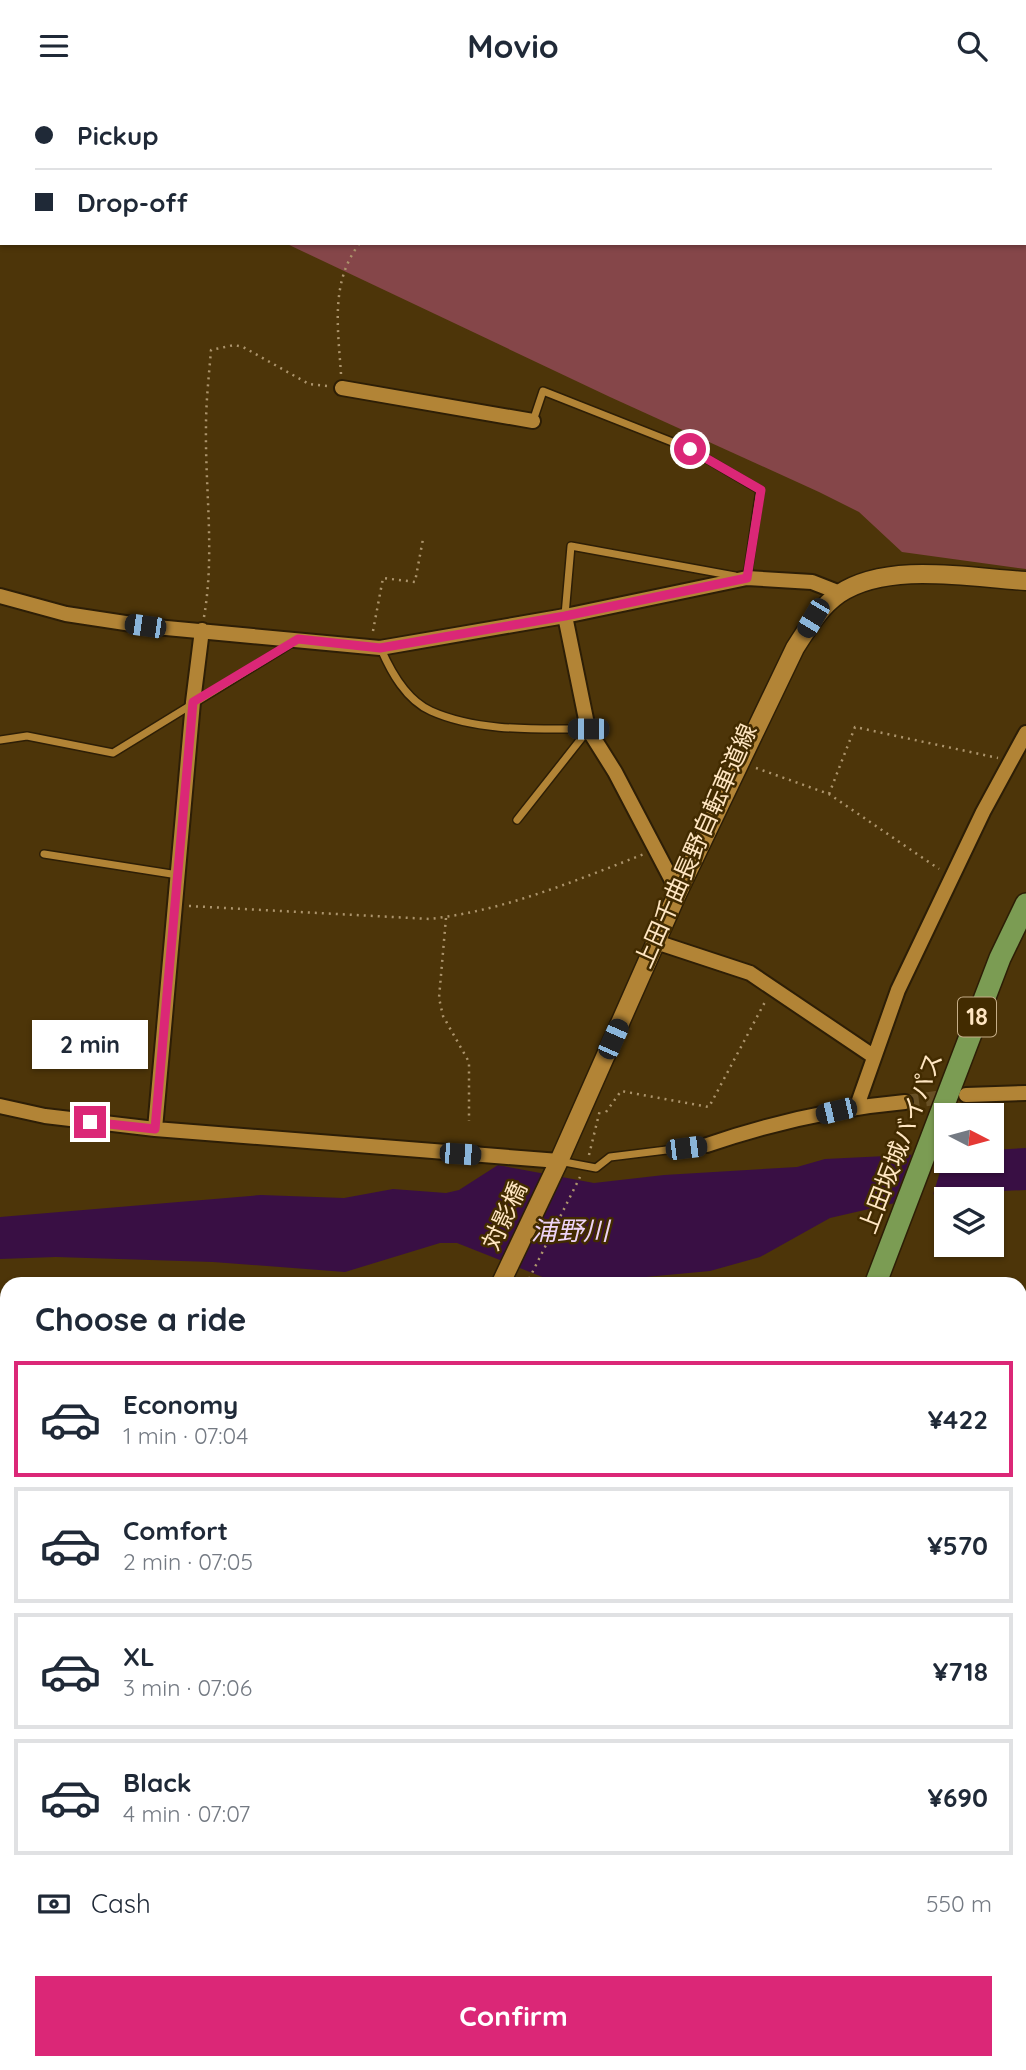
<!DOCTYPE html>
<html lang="en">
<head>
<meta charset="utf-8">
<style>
	:root { --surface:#fff; --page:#f6f6f7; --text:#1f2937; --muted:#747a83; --line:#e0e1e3; --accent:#db2777 }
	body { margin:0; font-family:Quicksand,"Noto Sans JP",sans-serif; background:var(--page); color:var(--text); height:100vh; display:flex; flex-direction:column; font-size:26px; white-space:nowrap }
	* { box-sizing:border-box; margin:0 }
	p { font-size:23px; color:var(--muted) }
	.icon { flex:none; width:38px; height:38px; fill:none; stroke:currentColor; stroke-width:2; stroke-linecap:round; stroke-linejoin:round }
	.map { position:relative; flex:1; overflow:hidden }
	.details { position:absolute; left:0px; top:1186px; width:1027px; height:793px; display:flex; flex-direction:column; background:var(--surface); border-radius:21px 21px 0 0; box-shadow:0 2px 5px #0004 }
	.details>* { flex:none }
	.banner { position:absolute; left:0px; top:0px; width:1027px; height:154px; box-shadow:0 2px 5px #0004; display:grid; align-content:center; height:154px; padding:0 35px; background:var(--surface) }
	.needle { width:46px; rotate:96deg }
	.tools { position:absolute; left:934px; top:1012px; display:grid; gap:14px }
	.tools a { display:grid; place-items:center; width:70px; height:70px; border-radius:0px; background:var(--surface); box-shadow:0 2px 5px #0004; font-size:35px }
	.end { position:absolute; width:32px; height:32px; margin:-16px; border:9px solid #db2777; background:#fff; box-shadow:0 0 0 4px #fff }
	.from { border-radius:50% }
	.bubble { position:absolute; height:49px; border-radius:0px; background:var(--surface); box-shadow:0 2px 5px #0004; font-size:23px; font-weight:800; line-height:49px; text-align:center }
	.car { position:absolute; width:21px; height:42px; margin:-21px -10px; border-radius:9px; box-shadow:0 0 5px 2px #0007; background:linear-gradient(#222 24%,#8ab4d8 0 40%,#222 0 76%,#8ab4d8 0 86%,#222 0) }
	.banner b { display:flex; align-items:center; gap:24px; height:66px; font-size:26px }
	.banner b+b { border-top:2px solid var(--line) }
	.banner i { width:18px; height:18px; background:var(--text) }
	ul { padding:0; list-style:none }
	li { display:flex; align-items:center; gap:21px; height:116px; margin:0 14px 10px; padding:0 21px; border:4px solid var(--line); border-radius:0px }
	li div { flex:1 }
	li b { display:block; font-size:26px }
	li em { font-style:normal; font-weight:800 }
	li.current { border-color:var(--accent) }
	li>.icon { width:63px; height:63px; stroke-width:1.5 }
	h2 { padding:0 35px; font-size:32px; line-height:84px }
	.pay { display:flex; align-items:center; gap:18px; height:77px; padding:0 35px; font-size:26px }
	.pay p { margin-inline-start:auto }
	.primary-button { display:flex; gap:14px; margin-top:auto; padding:14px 35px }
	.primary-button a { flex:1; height:80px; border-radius:0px; background:var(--accent); color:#fff; font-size:28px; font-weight:800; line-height:80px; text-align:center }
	header { display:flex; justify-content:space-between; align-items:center; height:91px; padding:0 35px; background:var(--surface); font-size:32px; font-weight:800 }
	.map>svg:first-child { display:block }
	.green { fill:#854649 }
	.water { fill:#390f44 }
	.pier { fill:#4d3509 }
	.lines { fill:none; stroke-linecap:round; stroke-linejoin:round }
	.stream { stroke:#390f44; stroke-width:4.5 }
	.minor-tunnel { stroke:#685025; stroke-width:14; stroke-dasharray:14 7; stroke-linecap:butt }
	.service-casing { stroke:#2d1e06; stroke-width:10 }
	.minor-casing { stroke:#2d1e06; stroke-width:18 }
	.tertiary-casing { stroke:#2d1e06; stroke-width:21 }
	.primary-casing { stroke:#2d1e06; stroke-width:24 }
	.trunk-casing { stroke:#2d1e06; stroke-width:24 }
	.path { stroke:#ac946c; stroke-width:2.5; stroke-dasharray:2 5; stroke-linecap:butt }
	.service { stroke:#b28436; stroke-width:7 }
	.minor { stroke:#b28436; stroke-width:14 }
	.tertiary { stroke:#b28436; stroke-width:18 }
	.primary { stroke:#89964c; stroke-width:21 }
	.trunk { stroke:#7b9c53; stroke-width:21 }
	.route { stroke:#db2777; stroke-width:9 }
	.labels { text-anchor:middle; stroke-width:5; stroke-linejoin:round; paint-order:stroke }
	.shield { fill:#422b00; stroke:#c6ae88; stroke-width:2 }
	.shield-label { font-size:23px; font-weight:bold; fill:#ffe6c2 }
	.street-label { font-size:24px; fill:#ffe6c2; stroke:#422b00 }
	.water-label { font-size:26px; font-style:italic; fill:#eed4f6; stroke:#422b00 }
</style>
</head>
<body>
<header><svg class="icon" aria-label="menu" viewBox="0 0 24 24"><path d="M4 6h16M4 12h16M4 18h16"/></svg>Movio<svg class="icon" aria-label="search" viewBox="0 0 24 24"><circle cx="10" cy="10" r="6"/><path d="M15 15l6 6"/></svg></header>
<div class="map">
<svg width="1026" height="1979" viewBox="0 0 1026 1979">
	<rect width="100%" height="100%" fill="#4d3509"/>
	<path class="green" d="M0 0H1026V478L902 461 859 421 819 401 610 306 285 152H1026V2H2L0 128Z"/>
	<path class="water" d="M1026 1057V1099L934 1103 830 1127 760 1166 710 1180 571 1193H560L457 1152H440L345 1181 213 1171 56 1166 0 1168V1126L261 1104 344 1107 393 1098 446 1102 459 1099 498 1074 594 1092 664 1084 797 1076 825 1068 947 1062V1069H992V1059Z"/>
	<path class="pier" d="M947 1058 932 1107 892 1116 913 1060Z"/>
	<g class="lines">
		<path class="stream" d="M1020 1323 1026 1326
			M0 1970 7 1961"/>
		<path class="minor-tunnel" d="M905 1011 952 1005"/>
		<g class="service-casing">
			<path id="service" d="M533 330 543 300 690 358 760 399 747 487
				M565 524 571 455 735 485
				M381 558C391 581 406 609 431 620 478 641 537 638 587 638
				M0 649 27 645 113 662 292 552
				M517 729 588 639
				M44 763 178 784
				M559 1070 596 1077 610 1066 707 1054
				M1020 1694H1026
				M1020 1842H1026"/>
		</g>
		<g class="minor-casing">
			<path id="minor" d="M342 297 533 330
				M0 505 66 523 145 535 380 557 565 525 747 487 812 491 840 502
				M565 525 588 638 615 681 678 801
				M656 851 750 882 873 965
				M966 1004 1026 1002
				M0 1015 45 1025 155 1038 559 1070
				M857 1015 898 899 983 721 1026 642
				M155 1038 193 611 202 539
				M707 1054C771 1032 838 1017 905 1011
				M1020 1228 1026 1227
				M0 1340 7 1341
				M0 1744 7 1693
				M0 1880 7 1881
				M360 1972 364 1974V1979
				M870 1972 872 1979
				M75 1979 78 1972
				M212 1979 215 1972"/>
		</g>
		<g class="tertiary-casing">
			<path id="tertiary" d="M500 1194 559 1070 678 801 795 557C808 537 819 517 839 503 888 470 971 487 1026 490"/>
		</g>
		<g class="primary-casing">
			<path id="primary" d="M135 1979 138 1972"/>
		</g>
		<g class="trunk-casing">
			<path id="trunk" d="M875 1194 1000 867 1026 813
				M0 1515 7 1517
				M0 1542 7 1545
				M649 1972 650 1979"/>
		</g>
		<path class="path" d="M1022 0V2
			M700 2 701 0
			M1026 8V9
			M341 283C338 237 330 190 360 152
			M204 526C215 462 205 399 206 335 206 310 209 284 211 259L234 254 243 256 309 293 328 295
			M373 540 383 487 415 491 423 448
			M756 677 829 703 939 778
			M829 703 855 636 998 667
			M189 815 429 828C503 820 575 790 644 763
			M446 827 439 907 443 925 469 971V1030
			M606 1021 621 1000 709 1016 766 909
			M589 1064 600 1019
			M526 1194 580 1086
			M608 1972 609 1979
			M776 1972 777 1979"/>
		<use href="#service" class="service"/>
		<use href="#minor" class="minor"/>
		<use href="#tertiary" class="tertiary"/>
		<use href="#primary" class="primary"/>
		<use href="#trunk" class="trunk"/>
	</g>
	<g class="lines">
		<path class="route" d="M90 1031 155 1038 193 611 298 548 380 557 565 525 747 487 761 399 690 358"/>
	</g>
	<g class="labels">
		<rect class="shield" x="958" y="906.5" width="38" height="39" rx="5"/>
		<g class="shield-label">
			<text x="977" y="934">18</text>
		</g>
		<g class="street-label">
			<text transform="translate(696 755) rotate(-66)" y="8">上田千曲長野自転車道線</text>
			<text transform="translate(901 1052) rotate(-69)" y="8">上田坂城バイパス</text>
			<text transform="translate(505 1125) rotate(-65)" y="8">対影橋</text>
		</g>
		<g class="water-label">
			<text x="570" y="1149">浦野川</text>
		</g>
	</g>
</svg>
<div class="tools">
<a><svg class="needle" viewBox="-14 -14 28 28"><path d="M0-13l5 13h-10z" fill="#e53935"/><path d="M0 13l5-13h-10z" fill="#747a83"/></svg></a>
<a><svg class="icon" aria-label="layers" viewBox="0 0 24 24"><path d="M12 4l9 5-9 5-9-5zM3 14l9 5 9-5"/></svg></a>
</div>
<i class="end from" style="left:690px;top:358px"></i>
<i class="end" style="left:90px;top:1031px"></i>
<div class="bubble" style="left:32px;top:929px;width:116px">2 min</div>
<i class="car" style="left:813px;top:527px;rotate:211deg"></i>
<i class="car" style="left:145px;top:535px;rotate:278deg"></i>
<i class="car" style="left:588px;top:638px;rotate:270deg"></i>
<i class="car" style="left:613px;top:948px;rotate:24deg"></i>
<i class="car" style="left:836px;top:1020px;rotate:257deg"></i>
<i class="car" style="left:686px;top:1057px;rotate:83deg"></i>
<i class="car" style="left:460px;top:1063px;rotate:94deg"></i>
<div class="banner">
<b><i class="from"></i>Pickup</b>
<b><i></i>Drop-off</b>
</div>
<section class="details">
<h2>Choose a ride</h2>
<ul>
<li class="current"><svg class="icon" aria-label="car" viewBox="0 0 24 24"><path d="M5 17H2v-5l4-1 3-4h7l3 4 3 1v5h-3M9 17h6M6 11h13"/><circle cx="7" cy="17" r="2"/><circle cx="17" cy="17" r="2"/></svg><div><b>Economy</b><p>1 min · 07:04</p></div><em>¥422</em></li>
<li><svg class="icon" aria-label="car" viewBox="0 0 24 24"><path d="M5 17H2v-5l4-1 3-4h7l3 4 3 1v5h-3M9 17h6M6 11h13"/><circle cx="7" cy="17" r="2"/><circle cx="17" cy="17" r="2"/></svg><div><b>Comfort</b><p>2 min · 07:05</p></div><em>¥570</em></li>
<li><svg class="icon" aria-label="car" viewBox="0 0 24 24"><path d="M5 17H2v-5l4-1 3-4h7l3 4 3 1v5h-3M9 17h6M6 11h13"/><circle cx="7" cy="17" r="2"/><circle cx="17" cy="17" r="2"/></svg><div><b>XL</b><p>3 min · 07:06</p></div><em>¥718</em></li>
<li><svg class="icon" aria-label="car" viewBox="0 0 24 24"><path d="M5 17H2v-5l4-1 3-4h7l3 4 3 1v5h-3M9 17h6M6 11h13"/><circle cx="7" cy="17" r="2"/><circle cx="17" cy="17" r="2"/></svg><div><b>Black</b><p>4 min · 07:07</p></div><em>¥690</em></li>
</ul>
<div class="pay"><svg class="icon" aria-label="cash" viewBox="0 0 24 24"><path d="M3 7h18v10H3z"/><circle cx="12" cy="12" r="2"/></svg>Cash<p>550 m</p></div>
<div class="primary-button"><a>Confirm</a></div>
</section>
</div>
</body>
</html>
